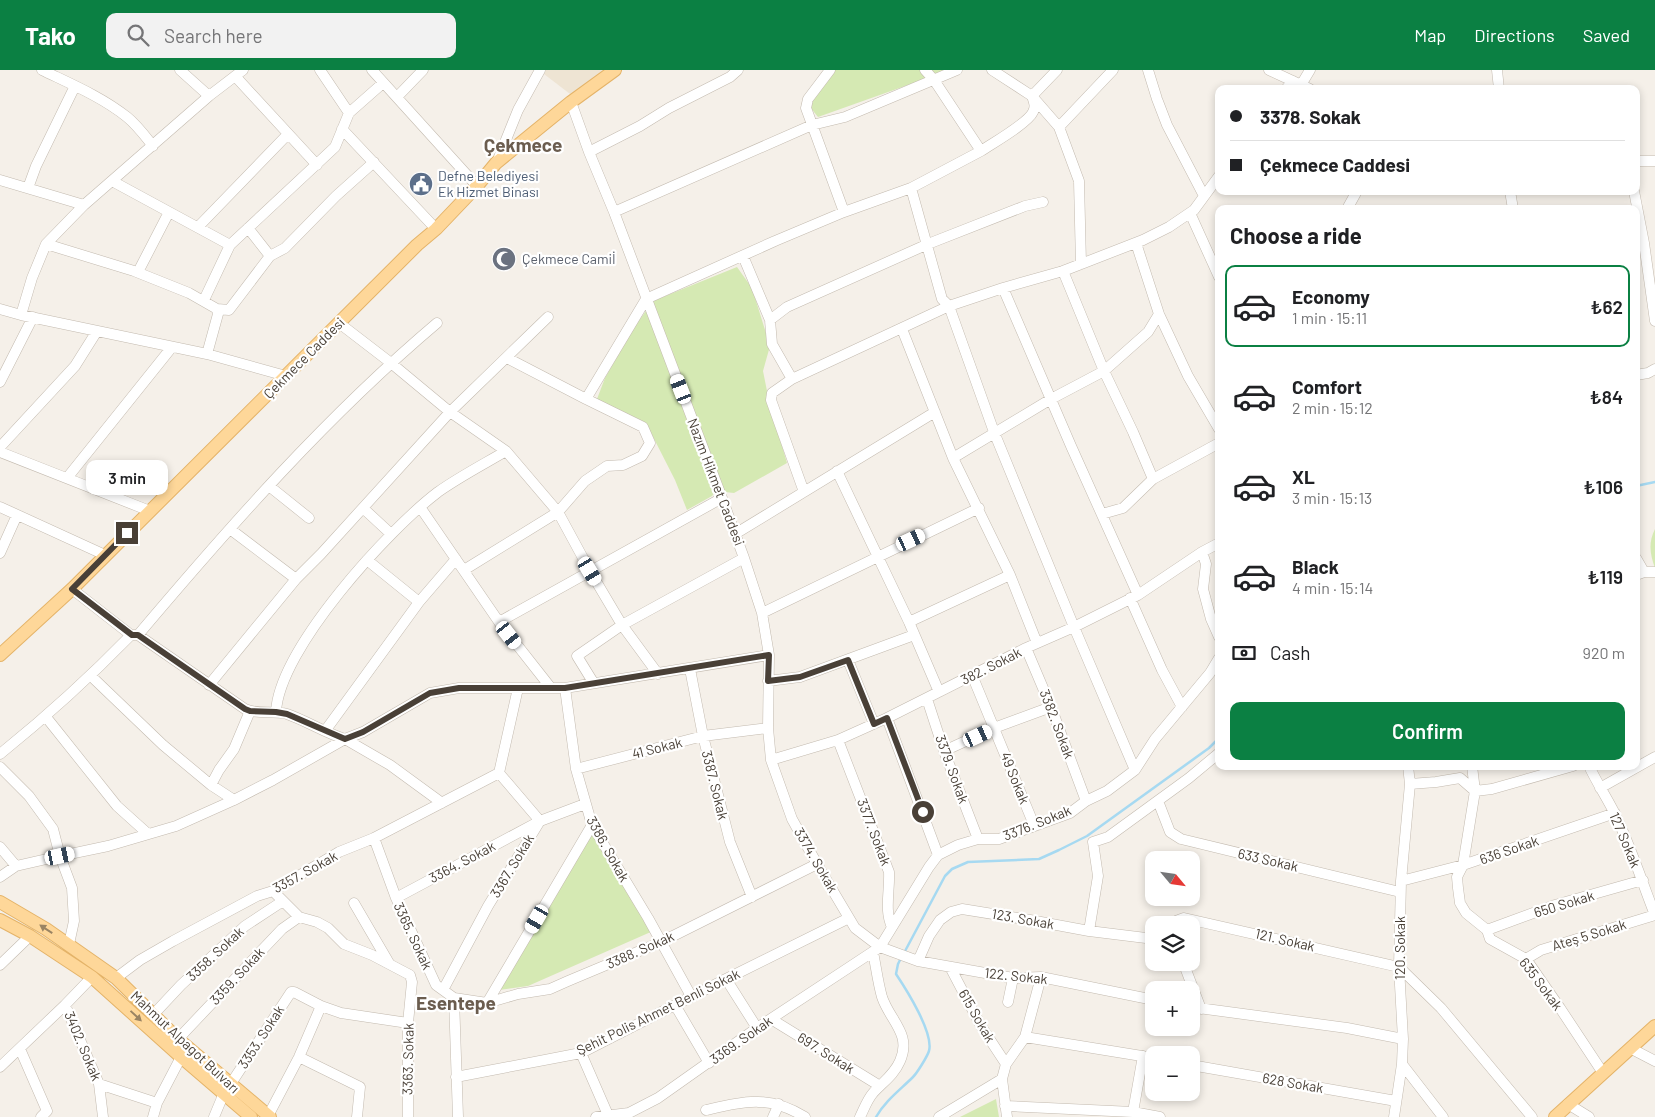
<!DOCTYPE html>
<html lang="en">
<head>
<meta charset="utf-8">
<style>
	:root { --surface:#fff; --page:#f2f2f2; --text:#202124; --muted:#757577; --line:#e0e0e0; --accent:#0b8043 }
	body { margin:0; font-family:Barlow,sans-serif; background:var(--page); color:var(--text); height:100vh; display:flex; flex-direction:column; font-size:19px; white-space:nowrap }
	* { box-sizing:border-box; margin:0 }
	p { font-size:16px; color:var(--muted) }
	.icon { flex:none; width:28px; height:28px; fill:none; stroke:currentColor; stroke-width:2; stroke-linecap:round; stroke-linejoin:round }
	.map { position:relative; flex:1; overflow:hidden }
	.drawer { position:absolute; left:1215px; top:135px; width:425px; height:565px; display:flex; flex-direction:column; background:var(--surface); border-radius:10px; box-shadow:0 2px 8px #0003 }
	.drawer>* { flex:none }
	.hud { position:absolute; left:1215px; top:15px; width:425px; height:110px; border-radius:10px; box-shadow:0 2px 8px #0003; display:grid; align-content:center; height:110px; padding:0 15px; background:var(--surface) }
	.needle { width:32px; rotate:119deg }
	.tools { position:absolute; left:1145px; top:781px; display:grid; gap:10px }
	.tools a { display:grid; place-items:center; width:55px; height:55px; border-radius:10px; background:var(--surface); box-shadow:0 2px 8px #0003; font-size:25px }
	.end { position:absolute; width:22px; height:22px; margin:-11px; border:6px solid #494037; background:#fff; box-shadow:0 0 0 2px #fff }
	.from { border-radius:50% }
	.bubble { position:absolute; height:35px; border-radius:10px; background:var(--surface); box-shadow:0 2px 8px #0003; font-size:16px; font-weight:600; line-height:35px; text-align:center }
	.car { position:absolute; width:15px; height:30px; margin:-15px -8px; border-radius:6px; box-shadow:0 0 4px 1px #0007; background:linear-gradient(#fff 24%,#345 0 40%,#fff 0 76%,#345 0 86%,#fff 0) }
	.hud b { display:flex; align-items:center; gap:18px; height:48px; font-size:19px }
	.hud b+b { border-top:1px solid var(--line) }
	.hud i { width:12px; height:12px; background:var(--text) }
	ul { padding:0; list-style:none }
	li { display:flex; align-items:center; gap:15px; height:82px; margin:0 10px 8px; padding:0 5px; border:2px solid transparent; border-radius:10px }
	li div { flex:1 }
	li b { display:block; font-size:19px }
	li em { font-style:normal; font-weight:600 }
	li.selected { border-color:var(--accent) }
	li>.icon { width:45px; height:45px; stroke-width:1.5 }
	h2 { padding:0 15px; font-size:22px; line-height:60px }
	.pay { display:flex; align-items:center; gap:12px; height:55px; padding:0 15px; font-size:19px }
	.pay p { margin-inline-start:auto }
	.primary-button { display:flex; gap:10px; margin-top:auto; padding:10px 15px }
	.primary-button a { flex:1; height:58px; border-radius:10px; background:var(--accent); color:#fff; font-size:20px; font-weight:600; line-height:58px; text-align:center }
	header { display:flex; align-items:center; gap:30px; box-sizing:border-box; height:70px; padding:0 25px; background:var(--accent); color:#fff }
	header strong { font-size:24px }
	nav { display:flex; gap:28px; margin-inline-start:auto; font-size:18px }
	.search { width:350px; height:45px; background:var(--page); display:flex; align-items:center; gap:12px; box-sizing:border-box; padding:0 18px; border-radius:10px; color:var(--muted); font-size:19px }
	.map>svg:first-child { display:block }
	.education { fill:#eee4d3 }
	.green { fill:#d5e9b3 }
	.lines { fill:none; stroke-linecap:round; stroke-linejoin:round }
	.stream { stroke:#a6d9f1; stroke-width:2.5 }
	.minor-casing { stroke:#c3baaf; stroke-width:11 }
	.major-casing { stroke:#e4b368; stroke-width:14 }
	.minor { stroke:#fff; stroke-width:10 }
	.major { stroke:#fed799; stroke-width:12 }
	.oneway { fill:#9a8463 }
	.route { stroke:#494037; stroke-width:6 }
	.labels { text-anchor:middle; stroke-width:4.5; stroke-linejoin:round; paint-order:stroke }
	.service-label { font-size:14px; fill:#4e5e75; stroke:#fff; text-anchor:start }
	.worship-label { font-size:14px; fill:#5b616d; stroke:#fff; text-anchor:start }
	.street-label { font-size:14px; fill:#494037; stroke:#fff }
	.district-label { font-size:19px; font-weight:bold; fill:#6b5d4f; stroke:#fff }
</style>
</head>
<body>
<header>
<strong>Tako</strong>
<div class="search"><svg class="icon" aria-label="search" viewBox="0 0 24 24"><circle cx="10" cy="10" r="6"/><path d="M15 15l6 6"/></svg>Search here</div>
<nav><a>Map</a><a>Directions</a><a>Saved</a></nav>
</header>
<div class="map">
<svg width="1655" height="1047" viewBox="0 0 1655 1047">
	<rect width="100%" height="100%" fill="#f5f0e9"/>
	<path class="education" d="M546 0H611L574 27 544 4Z"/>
	<path class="green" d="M834 0H950L818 47 810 37 812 27Z
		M737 197 752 218 770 276 763 301 769 331 787 393 734 423 716 421 712 426 687 440 675 410 647 355 597 329 605 308 633 259 653 231Z
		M1655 459V498C1650 484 1648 473 1655 459Z
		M592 762 653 861 528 916 499 920Z
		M996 1029 999 1047H960Z"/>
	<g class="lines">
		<path class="stream" d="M1636 416 1655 412
			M904 883 945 806 952 799 968 792 1039 789 1059 780 1087 766 1209 678 1219 668
			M876 1047C885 1031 900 1020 913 1007 917 1003 927 987 929 981 934 963 906 919 896 904L898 894 901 888"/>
		<g class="minor-casing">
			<path id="minor" d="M42 0C71 14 102 27 127 47 137 55 145 66 153 76
				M180 0 209 26
				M320 0 349 43
				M372 0 477 116
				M830 0 808 29 806 38 844 142
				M992 0 1032 26 1059 57 1079 111 1081 194
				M1148 0 1157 29 1167 55 1204 126
				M1269 0 1310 19
				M1497 0 1499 19
				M235 6 317 95
				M1301 15 1310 0
				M1286 19 1293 11
				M397 27 423 0
				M571 32 589 82 614 142 722 428 744 488 762 543 769 585 768 658 771 690 792 749 817 794 855 858 880 877 918 891 1013 908 1041 907 1154 930
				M1059 57 1113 0
				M342 59 436 159
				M981 81C993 73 1028 53 1033 42 1036 36 1034 32 1032 26L1057 0
				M589 82 640 56 669 38 730 7 738 0
				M1636 91H1655
				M497 92 518 40 540 0
				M0 110 84 135
				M112 111 230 175
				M28 118 36 96 75 16
				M911 118 942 229 949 236 994 362 1074 557 1135 700
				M1510 121 1513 139
				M1634 121 1644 173 1655 251
				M1347 139 1357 121
				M614 142 812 55 845 47 957 0
				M1190 143 1219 207
				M198 157 288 64
				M248 158 270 186
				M1136 173 1159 244 1188 306 1219 359
				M46 174 134 201 189 223 217 239 229 240 270 186 285 178 336 126 374 92
				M743 186 770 250
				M1063 201 1104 301 1133 362 1153 409
				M138 202 169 142
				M1003 218 1071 376 1138 525
				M204 230 230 175 335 77 349 43 383 13
				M0 239 21 245 207 284 286 306
				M21 245 32 208 46 174 84 135 209 26 243 0
				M339 253 391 293 450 342 506 381 558 442 590 501 622 555 658 604
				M902 259 953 388 1010 505 1037 573
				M207 284 218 244 217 239
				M507 288 586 329 646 229 775 171 844 142 911 118 981 81 934 10 925 0
				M1636 305 1648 303 1655 299
				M792 309 772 274 770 250 787 237 928 174 1025 136 1043 132
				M0 312 33 247
				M0 377 75 296 97 261
				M0 382 150 441
				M953 388 1051 329 1104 301 1148 262 1159 244
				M837 401 909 552 939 622
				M67 408 172 277
				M269 416 309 448
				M804 422 771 330 772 323 792 309 949 236 1003 218 1063 201 1143 170 1169 157 1194 140 1219 106
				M0 437 105 485
				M420 437 499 552 551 618
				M363 438 391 464
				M1102 444 1123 438 1153 409 1219 373
				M230 459 296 509
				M735 464 935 342
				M1202 482 1206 494 1203 519 1211 549 1219 567
				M0 483 17 445
				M1636 488 1644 502
				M367 490 419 532
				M464 500 558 442 585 411 607 396 623 395 642 386 650 373 643 357 586 329
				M1636 505 1644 502H1655
				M72 519 131 565H138L245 639C258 645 273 640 287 644 307 651 325 663 345 669L363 662 430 623 459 618H565L769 585
				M1130 528 1162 600 1182 637
				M762 543 979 438
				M499 552 722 428
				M909 552 1010 505
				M138 565C231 455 327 346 437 253
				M1026 578 1051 637 1086 731
				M848 590 874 654
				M690 599 703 666 730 772 752 827
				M972 605 1034 755
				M91 606 163 675 211 715
				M768 611 800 607 914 565
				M593 612 577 586 622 555 744 488
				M209 615 296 509 321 484 450 342 548 247
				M565 618 576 699 592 755 648 848 691 926
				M927 629 944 681 978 769
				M276 642C279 579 388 460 438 422 459 407 484 394 506 381
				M46 647 117 736 147 763
				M887 648 938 785
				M325 661 419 532 456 489
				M838 670 889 802C890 821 884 840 892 857
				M944 681 994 658 1051 637
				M0 684C46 647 90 607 131 565
				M771 690 838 670 887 648 1026 578 1074 557 1138 525 1202 482 1219 473
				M1408 696 1410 714 1401 811 1399 897 1403 969 1402 994 1443 1047
				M1472 696 1475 721 1463 795 1457 807 1458 818 1460 833 1466 843 1487 860 1490 869 1526 889 1560 938 1603 1003
				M1589 696C1597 713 1607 728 1615 744 1631 777 1642 812 1655 845
				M0 697 29 726 53 759 60 786 72 818 74 851 69 874
				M576 699 703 666 768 658
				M1410 714 1436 712 1460 708 1475 721 1492 719 1573 696
				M1600 718 1655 687
				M234 730 273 710 345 669 390 695 442 733
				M1158 731 1170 762 1181 769 1400 822
				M374 768 396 828 436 915 454 928 487 933 518 924 550 919 568 911 661 872 817 794
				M0 777 16 796
				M0 807 16 796 51 788 108 776 176 756 234 730 211 715 219 700 234 679 250 641
				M1401 811 1463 795 1615 743
				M273 821 299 847 317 852 328 858 344 874 372 885 410 905 412 912 408 953V1047
				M396 828 540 751 585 734
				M354 833 389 893
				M1175 855 1176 851 1184 848 1399 897 1441 938 1532 1047
				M1487 860 1555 835 1643 810
				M1089 861 1098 806 1093 772 1108 767 1189 708 1219 683
				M1526 889 1541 880 1655 845
				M918 891 929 866 940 850 951 842 962 839 1030 850 1089 861 1154 869
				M1183 892 1201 939
				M0 895 30 866
				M950 897 981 956 1006 994
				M116 908 140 890 173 871 257 826 273 821 339 782 374 768 499 703
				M726 909 757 958
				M443 920 488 836 540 751 499 703 518 618
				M454 928 458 1047
				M1008 932 1013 908
				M487 933 592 755
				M65 935 99 1014 103 1047
				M675 935 709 993
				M1191 937 1347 958 1403 969
				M153 945 181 915 245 856 283 831
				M771 949 880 1016
				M1025 967 1154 988
				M178 969 282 859 299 847
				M1630 978 1655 991
				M20 979 47 1041 41 1047
				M581 983 608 1045
				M299 987 360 1017 357 1047
				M1191 995 1396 1031
				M0 997 65 935 92 907
				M456 1007 581 983 726 909 849 848
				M99 1014 157 1033
				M230 1015 291 922H294L321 936 341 943 408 953
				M1568 1034 1589 1047
				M1005 1036 1133 1042 1160 1047
				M706 1040C746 1031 769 1025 805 1047
				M1133 1042 1143 986
				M268 1046 299 987 321 936
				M153 1047 157 1033 181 987
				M214 1047 224 1023
				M596 1047 629 1043 658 1028 757 958 880 877 929 797 938 785 958 775 978 769H999L1070 743 1086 731 1107 721 1135 700 1155 669 1210 603 1219 588
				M773 1047 779 1034
				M860 1047C864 1039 867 1030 873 1023 883 1012 894 1005 900 991 912 964 890 951 882 927 878 913 876 897 873 882
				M939 1047 1002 1009
				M1007 1047 1002 1009 1006 994 1025 967 1041 907
				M1394 1047 1402 994"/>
		</g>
		<g class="major-casing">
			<path id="major" d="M0 585 72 519 417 175 436 159 477 116 496 93 571 32 615 0
				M0 832 46 859 116 908 178 969 270 1047
				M0 850 30 866 92 907 181 987 251 1047
				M1555 1047 1655 956"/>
		</g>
		<use href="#minor" class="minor"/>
		<use href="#major" class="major"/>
	</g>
	<defs><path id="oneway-solid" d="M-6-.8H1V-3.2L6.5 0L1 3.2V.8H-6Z" transform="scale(1.25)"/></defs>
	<g class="oneway">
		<use href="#oneway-solid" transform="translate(46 859) rotate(-147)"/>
		<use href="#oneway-solid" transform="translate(136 946) rotate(43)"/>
	</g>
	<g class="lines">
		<path class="route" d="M127 463 72 519 132 565H138L245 639 250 641 276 642 287 644 345 669 363 662 430 623 459 618H565L769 585 768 611 800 607 848 590 874 654 887 648 923 742"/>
	</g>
	<defs>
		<g id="civic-disc" transform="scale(1.25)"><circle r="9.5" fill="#5c6f8a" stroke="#fff"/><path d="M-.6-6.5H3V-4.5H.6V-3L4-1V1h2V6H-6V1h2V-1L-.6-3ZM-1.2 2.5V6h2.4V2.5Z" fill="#fff"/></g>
		<g id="mosque-disc" transform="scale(1.25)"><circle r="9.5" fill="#6b7280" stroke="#fff"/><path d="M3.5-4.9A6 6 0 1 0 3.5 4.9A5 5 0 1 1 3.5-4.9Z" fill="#fff"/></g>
	</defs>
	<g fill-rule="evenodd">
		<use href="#civic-disc" x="421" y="114"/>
		<use href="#mosque-disc" x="504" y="189"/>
	</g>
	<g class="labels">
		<g class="service-label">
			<text x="438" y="111">Defne Belediyesi<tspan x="438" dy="16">Ek Hizmet Binası</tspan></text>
		</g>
		<g class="worship-label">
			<text x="522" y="194">Çekmece Camiİ</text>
		</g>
		<g class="street-label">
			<text transform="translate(304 288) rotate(-45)" y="5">Çekmece Caddesi</text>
			<text transform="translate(716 412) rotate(69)" y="5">Nazım Hikmet Caddesi</text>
			<text transform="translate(991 596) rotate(-27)" y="5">382. Sokak</text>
			<text transform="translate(1057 654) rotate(69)" y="5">3382. Sokak</text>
			<text transform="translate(657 678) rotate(-14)" y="5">41 Sokak</text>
			<text transform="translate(952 699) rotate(70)" y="5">3379. Sokak</text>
			<text transform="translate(1015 708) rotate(68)" y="5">49 Sokak</text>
			<text transform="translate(715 715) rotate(76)" y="5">3387. Sokak</text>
			<text transform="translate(1037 753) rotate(-22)" y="5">3376. Sokak</text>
			<text transform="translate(874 762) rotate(69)" y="5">3377. Sokak</text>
			<text transform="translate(1625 770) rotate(67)" y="5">127 Sokak</text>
			<text transform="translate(608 779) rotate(61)" y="5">3386. Sokak</text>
			<text transform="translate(1509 780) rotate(-19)" y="5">636 Sokak</text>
			<text transform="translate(816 790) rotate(60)" y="5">3374. Sokak</text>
			<text transform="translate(1268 790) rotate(13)" y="5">633 Sokak</text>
			<text transform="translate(462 792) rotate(-28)" y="5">3364. Sokak</text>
			<text transform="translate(512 796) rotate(-59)" y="5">3367. Sokak</text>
			<text transform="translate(305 802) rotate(-29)" y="5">3357. Sokak</text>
			<text transform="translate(1564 834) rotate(-17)" y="5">650 Sokak</text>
			<text transform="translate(1023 849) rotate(10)" y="5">123. Sokak</text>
			<text transform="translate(1589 865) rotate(-17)" y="5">Ateş 5 Sokak</text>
			<text transform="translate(413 866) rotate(65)" y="5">3365. Sokak</text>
			<text transform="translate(1285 870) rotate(13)" y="5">121. Sokak</text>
			<text transform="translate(1400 878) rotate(-90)" y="5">120. Sokak</text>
			<text transform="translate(640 880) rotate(-24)" y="5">3388. Sokak</text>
			<text transform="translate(215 884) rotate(-43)" y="5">3358. Sokak</text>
			<text transform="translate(237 906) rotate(-47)" y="5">3359. Sokak</text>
			<text transform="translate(1016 906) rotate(6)" y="5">122. Sokak</text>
			<text transform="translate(1541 914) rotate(53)" y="5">635 Sokak</text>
			<text transform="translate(658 942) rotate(-26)" y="5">Şehit Polis Ahmet Benli Sokak</text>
			<text transform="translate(977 946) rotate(60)" y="5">615 Sokak</text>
			<text transform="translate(261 967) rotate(-57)" y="5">3353. Sokak</text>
			<text transform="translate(741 970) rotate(-35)" y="5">3369. Sokak</text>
			<text transform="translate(185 972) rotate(43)" y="5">Mahmut Alpagot Bulvarı</text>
			<text transform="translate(83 976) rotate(67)" y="5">3402. Sokak</text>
			<text transform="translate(826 983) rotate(32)" y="5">697. Sokak</text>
			<text transform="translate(408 989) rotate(-89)" y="5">3363. Sokak</text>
			<text transform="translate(1293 1013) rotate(10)" y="5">628 Sokak</text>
		</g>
		<g class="district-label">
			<text x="523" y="82">Çekmece</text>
			<text x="456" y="940">Esentepe</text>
		</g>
	</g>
</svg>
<div class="tools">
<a><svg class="needle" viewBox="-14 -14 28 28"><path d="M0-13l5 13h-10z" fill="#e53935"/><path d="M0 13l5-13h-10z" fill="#757577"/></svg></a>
<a><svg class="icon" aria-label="layers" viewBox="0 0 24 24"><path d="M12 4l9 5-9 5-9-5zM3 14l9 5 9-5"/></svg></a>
<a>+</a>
<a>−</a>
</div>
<i class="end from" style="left:923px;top:742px"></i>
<i class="end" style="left:127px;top:463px"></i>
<div class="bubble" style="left:86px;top:390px;width:82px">3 min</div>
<i class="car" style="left:681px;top:319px;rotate:339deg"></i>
<i class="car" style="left:911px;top:470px;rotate:65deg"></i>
<i class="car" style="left:590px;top:501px;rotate:149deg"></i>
<i class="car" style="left:509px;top:565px;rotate:142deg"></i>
<i class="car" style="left:978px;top:666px;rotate:65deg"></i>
<i class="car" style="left:60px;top:786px;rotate:78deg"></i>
<i class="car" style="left:537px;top:849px;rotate:210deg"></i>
<div class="hud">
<b><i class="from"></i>3378. Sokak</b>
<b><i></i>Çekmece Caddesi</b>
</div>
<section class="drawer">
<h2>Choose a ride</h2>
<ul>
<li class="selected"><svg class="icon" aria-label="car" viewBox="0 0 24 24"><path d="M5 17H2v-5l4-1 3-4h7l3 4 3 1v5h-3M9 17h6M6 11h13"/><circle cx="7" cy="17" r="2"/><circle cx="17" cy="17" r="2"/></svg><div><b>Economy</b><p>1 min · 15:11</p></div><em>₺62</em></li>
<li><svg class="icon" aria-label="car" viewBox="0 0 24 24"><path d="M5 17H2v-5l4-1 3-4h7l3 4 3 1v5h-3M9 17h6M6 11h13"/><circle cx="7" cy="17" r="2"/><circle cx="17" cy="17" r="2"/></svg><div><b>Comfort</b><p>2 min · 15:12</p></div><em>₺84</em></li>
<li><svg class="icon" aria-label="car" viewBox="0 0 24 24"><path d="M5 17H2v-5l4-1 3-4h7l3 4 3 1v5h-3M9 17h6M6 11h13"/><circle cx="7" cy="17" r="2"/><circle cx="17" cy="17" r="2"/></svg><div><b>XL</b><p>3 min · 15:13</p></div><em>₺106</em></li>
<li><svg class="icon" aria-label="car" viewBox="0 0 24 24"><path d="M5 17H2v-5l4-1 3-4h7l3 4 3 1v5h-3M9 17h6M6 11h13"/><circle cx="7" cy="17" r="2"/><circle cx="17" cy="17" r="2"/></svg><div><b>Black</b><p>4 min · 15:14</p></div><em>₺119</em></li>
</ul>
<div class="pay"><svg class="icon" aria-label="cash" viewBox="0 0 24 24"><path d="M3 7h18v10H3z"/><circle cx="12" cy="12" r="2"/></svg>Cash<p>920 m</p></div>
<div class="primary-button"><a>Confirm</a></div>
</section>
</div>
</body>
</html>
